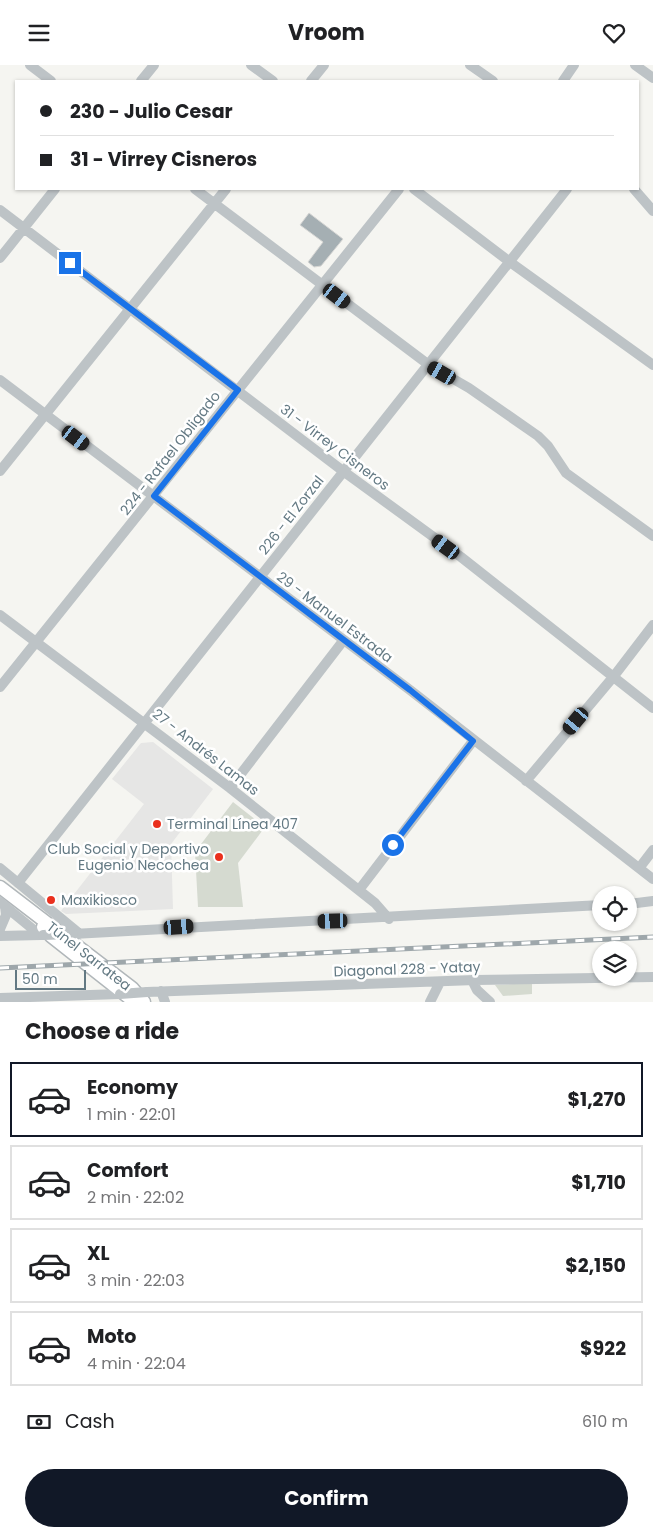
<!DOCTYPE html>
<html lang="en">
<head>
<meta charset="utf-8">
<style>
	:root { --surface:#fff; --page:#f2f2f2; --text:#202124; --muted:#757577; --line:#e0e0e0; --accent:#111827 }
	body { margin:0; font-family:Poppins,sans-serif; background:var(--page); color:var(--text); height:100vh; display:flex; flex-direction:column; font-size:19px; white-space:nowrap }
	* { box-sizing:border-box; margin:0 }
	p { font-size:16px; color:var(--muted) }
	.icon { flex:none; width:28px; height:28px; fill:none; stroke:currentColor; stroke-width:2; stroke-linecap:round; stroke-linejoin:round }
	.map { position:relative; height:937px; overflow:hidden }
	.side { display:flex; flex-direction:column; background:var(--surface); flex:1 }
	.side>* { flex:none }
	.banner { position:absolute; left:15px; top:15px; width:624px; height:110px; border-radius:0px; box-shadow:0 1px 4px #0004; display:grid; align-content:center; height:110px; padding:0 25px; background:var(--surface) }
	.tools { position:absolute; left:592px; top:821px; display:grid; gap:10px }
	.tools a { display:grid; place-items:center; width:45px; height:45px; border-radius:50%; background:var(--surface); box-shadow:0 1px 4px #0004; font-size:25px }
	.scale { position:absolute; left:15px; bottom:12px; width:71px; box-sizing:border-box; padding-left:5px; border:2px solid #637983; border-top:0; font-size:14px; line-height:18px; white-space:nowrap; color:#637983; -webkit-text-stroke:4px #fff; paint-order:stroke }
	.end { position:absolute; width:22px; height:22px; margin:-11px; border:6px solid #1a73e8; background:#fff; box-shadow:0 0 0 2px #fff }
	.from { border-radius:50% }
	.car { position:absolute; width:15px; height:30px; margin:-15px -8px; border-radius:6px; box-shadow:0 0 4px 1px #0007; background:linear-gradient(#222 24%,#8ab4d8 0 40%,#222 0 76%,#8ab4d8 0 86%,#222 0) }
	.banner b { display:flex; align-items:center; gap:18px; height:48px; font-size:19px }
	.banner b+b { border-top:1px solid var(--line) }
	.banner i { width:12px; height:12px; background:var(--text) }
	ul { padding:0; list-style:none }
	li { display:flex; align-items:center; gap:15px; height:75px; margin:0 10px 8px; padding:0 15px; border:2px solid var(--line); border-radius:0px }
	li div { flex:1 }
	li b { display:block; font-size:19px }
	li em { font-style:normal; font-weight:700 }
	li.current { border-color:var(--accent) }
	li>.icon { width:45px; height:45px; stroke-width:1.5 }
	h2 { padding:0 25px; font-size:22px; line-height:60px }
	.pay { display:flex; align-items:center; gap:12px; height:55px; padding:0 25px; font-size:19px }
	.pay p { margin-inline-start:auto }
	.primary-button { display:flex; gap:10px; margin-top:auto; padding:10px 25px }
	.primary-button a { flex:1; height:58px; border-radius:30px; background:var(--accent); color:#fff; font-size:20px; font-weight:700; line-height:58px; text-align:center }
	header { display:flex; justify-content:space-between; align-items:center; height:65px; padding:0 25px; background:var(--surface); font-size:22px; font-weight:700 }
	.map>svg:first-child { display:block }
	.built { fill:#e6e6e5 }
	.green { fill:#d5dad0 }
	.building { fill:#a5afb3; stroke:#d6d6d4 }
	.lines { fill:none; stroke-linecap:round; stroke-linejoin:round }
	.major-casing { stroke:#b1b7ba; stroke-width:15 }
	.minor { stroke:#bdc3c6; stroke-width:10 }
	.major { stroke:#fff; stroke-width:12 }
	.rail-casing { stroke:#9ea7ab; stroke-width:5 }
	.rail { stroke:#fff; stroke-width:3; stroke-dasharray:9; stroke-linecap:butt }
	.minor-bridge { stroke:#bdc3c6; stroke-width:10 }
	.route { stroke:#1a73e8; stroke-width:6 }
	.poi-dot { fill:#ea301d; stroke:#fff; stroke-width:2 }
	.labels { text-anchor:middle; stroke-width:5; stroke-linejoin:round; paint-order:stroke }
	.street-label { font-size:14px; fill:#637983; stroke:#fff }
	.poi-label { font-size:14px; fill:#637983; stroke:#fff; text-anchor:start }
</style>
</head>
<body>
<header><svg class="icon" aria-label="menu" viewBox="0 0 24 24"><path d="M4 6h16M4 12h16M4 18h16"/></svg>Vroom<svg class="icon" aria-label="heart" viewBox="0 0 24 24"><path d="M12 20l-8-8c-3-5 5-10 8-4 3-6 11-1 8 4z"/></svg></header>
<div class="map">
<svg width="653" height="937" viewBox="0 0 653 937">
	<rect width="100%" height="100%" fill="#f5f5f1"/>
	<path class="built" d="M153 677 213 724 171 779 173 844 66 849 61 846 144 739 112 714 141 678Z"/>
	<path class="green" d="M233 737 265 762 238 798 243 842H198L195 787Z
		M532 918V929L503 931 495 920Z"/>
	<path class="building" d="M309 148 343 174 321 201 314 202 308 197 323 177 300 160Z"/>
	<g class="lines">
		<g class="major-casing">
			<path id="major" d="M0 822 132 923 144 937
				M43 862 51 871 132 935"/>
		</g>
		<path class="minor" d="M30 0 51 16
			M251 0 273 16
			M470 0 493 16
			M635 0 653 13
			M141 16 154 0
			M311 16 324 0
			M563 16 574 0
			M195 124 429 300 469 323 538 371 548 381 566 408 653 471
			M414 124 510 197 653 300
			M634 124 653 146
			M0 145 343 406 461 492 653 643
			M0 193 55 124
			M0 315 410 625 653 814
			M0 406 226 124
			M0 550 230 723 375 838 389 854
			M0 622 399 124
			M526 716 614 611 653 560
			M230 723 343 576
			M640 802 653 785
			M0 803 80 869
			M18 818 567 124
			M359 825 473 676
			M0 837 40 870
			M629 839 653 836
			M0 864 6 850 5 841
			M73 869 601 840
			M0 871 41 870
			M472 915 477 925 490 937
			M161 926 165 937
			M147 927 475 915 653 912
			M0 933 120 929
			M430 937 440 917"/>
		<use href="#major" class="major"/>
		<g class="rail-casing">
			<path id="rail" d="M0 903 653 872"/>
		</g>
		<use href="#rail" class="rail"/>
		<path class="minor-bridge" d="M43 870 73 869
			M120 929 147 927"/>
	</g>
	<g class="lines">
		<path class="route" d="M70 198 238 325 154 431 410 625 473 676 393 780"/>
	</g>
	<g class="poi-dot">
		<circle cx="157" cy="759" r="5"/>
		<circle cx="219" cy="792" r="5"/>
		<circle cx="51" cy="835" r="5"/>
	</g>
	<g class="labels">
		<g class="street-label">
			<text transform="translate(335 382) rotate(37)" y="5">31 - Virrey Cisneros</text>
			<text transform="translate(170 388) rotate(-52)" y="5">224 - Rafael Obligado</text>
			<text transform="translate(291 450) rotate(-52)" y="5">226 - El Zorzal</text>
			<text transform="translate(335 552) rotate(37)" y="5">29 - Manuel Estrada</text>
			<text transform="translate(206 687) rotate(38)" y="5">27 - Andrés Lamas</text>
			<text transform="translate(89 891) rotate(38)" y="5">Túnel Sarratea</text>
			<text transform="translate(407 904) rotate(-2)" y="5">Diagonal 228 - Yatay</text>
		</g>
		<g class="poi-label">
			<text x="167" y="764">Terminal Línea 407</text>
			<text x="209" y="789" text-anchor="end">Club Social y Deportivo<tspan x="209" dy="16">Eugenio Necochea</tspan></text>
			<text x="61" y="840">Maxikiosco</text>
		</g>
	</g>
</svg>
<div class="tools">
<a><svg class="icon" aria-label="locate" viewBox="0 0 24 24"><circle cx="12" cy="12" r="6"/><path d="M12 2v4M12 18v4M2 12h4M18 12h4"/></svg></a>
<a><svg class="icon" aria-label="layers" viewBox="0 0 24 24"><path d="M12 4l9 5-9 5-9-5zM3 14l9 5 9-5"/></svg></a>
</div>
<div class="scale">50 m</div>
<i class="end from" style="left:393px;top:780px"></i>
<i class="end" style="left:70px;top:198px"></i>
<i class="car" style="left:337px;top:231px;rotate:127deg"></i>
<i class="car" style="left:442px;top:308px;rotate:300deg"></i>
<i class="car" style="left:76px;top:373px;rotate:127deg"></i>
<i class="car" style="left:446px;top:482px;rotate:306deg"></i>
<i class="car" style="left:576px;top:656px;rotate:220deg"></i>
<i class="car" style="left:333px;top:856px;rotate:268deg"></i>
<i class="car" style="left:179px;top:862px;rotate:86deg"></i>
<div class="banner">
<b><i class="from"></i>230 - Julio Cesar</b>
<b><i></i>31 - Virrey Cisneros</b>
</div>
</div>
<section class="side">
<h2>Choose a ride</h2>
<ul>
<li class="current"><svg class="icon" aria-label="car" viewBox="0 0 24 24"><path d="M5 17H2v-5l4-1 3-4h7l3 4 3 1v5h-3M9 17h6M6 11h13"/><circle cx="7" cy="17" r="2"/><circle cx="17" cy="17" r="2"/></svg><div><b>Economy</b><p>1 min · 22:01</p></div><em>$1,270</em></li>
<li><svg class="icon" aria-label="car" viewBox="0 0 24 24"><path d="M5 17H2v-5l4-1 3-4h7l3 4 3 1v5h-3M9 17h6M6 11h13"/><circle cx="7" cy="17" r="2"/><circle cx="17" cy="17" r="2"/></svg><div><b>Comfort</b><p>2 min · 22:02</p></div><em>$1,710</em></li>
<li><svg class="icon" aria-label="car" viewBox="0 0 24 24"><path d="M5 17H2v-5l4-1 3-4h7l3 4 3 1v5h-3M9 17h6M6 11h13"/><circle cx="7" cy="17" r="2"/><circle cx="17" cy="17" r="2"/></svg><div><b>XL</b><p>3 min · 22:03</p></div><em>$2,150</em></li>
<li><svg class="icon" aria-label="car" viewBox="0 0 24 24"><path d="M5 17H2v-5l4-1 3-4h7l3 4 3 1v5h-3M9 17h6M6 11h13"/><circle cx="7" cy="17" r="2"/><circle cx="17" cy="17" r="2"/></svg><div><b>Moto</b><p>4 min · 22:04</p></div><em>$922</em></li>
</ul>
<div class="pay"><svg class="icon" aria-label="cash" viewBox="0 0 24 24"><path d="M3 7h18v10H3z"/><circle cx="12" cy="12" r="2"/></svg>Cash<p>610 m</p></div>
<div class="primary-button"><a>Confirm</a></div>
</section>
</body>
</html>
